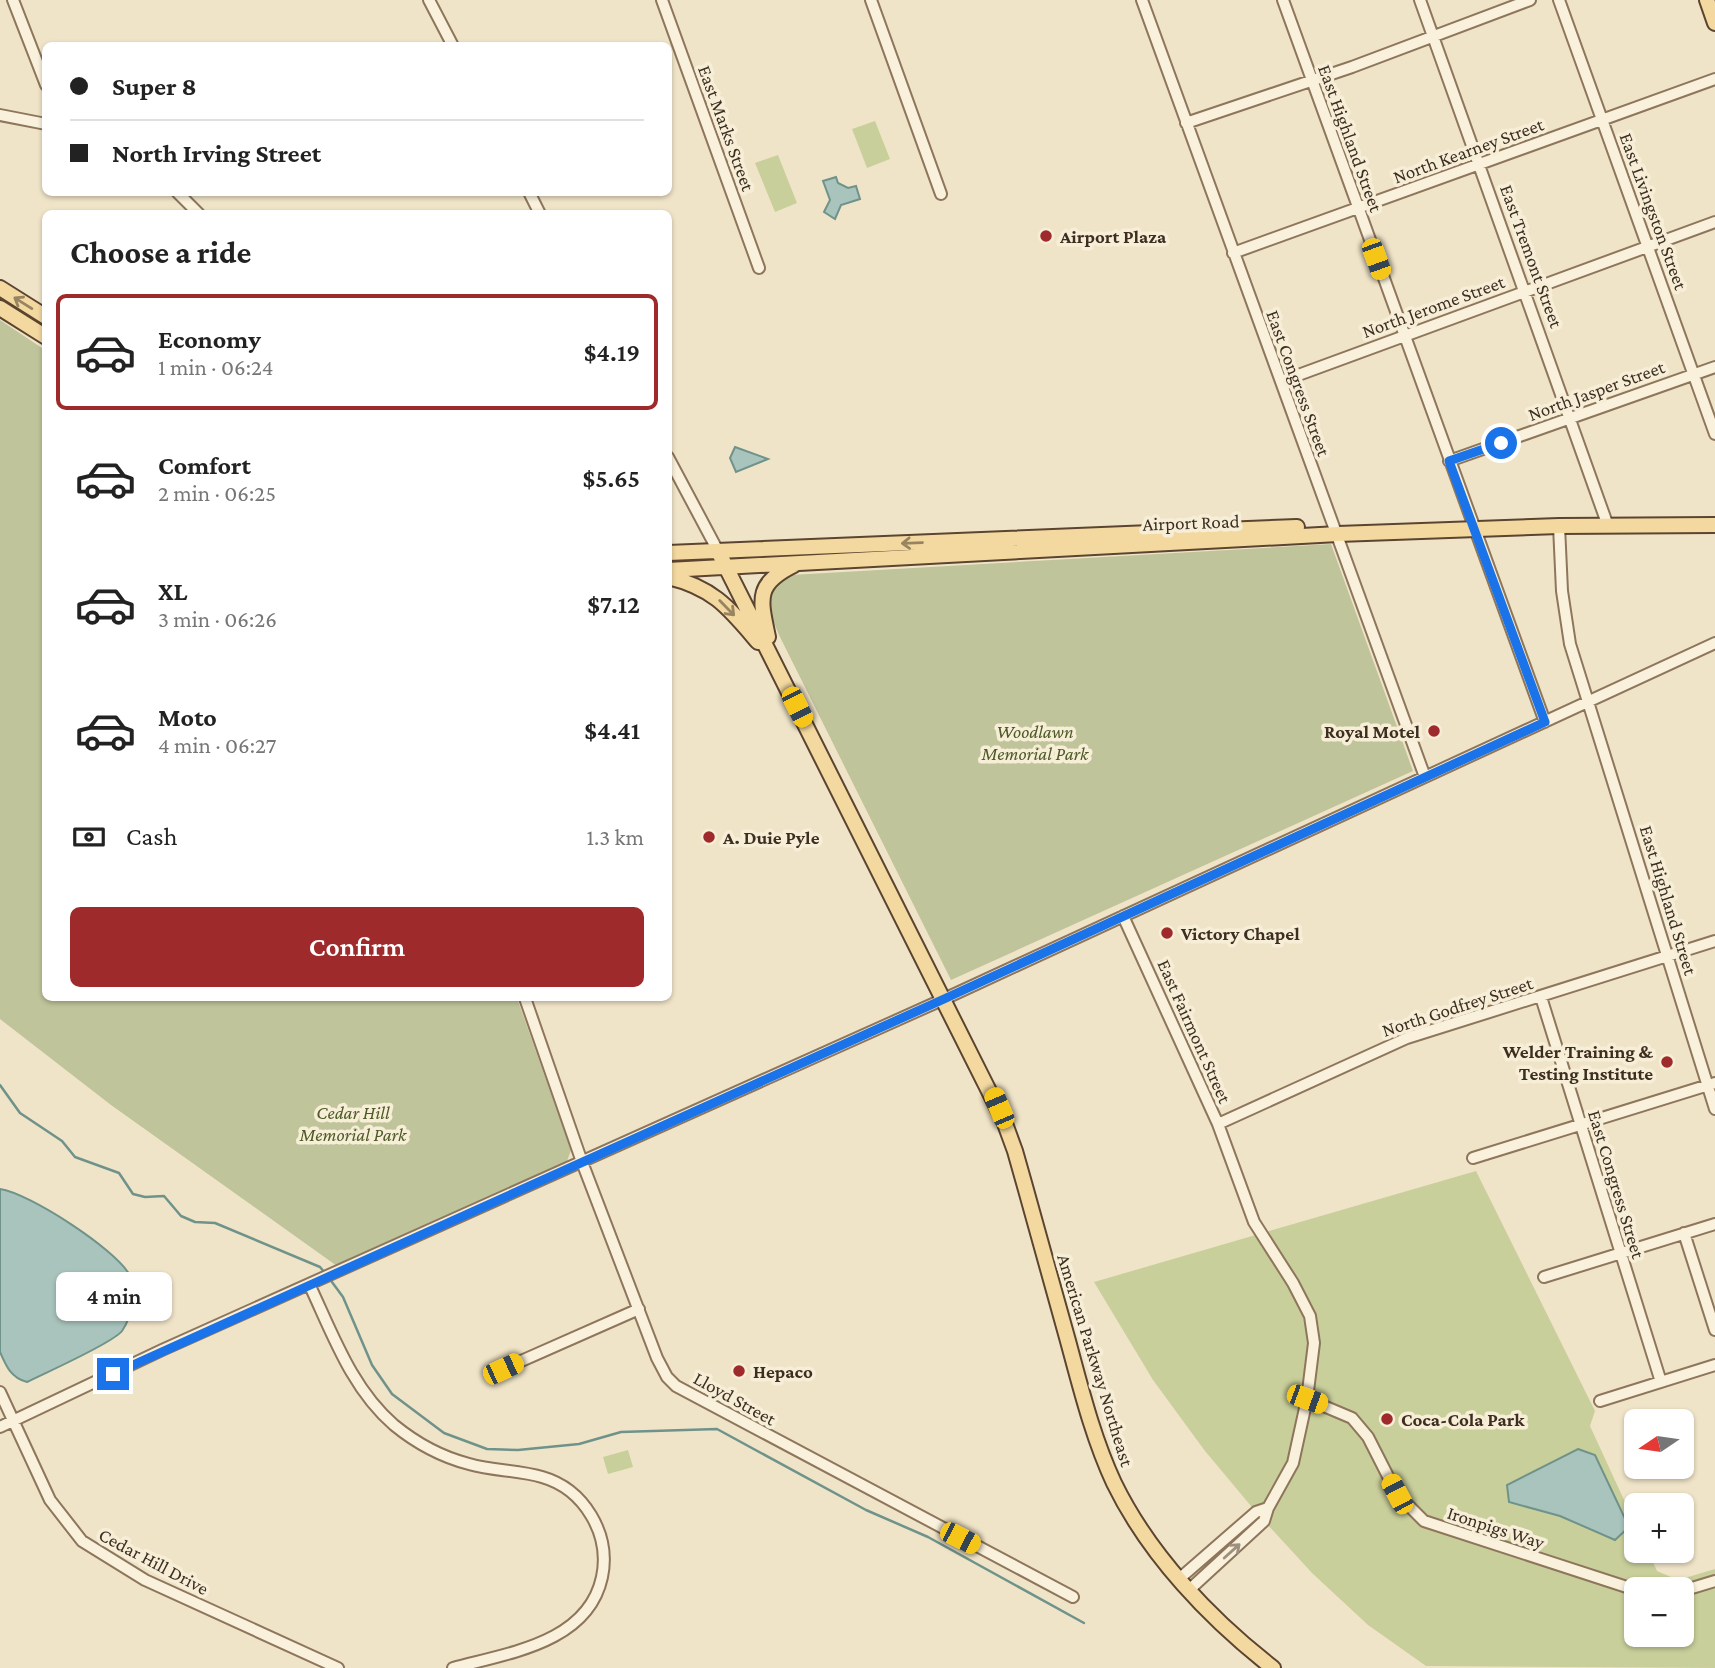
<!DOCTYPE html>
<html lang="en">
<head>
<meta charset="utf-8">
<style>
	:root { --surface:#fff; --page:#f6f6f6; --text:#222; --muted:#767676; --line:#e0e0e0; --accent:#9e2a2b }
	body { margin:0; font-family:"Crimson Pro",serif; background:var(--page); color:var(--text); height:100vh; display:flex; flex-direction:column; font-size:26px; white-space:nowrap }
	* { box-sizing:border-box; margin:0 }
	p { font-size:23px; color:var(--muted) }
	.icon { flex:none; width:38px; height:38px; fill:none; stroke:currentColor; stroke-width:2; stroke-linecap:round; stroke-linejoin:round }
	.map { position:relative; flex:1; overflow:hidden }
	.panel { position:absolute; left:42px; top:210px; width:630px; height:791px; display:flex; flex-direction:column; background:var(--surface); border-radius:10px; box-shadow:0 2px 5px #0004 }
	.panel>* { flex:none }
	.guide { position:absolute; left:42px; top:42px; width:630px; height:154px; border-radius:10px; box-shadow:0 2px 5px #0004; display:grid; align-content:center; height:154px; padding:0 28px; background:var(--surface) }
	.needle { width:46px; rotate:257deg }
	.controls { position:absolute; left:1624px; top:1409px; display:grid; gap:14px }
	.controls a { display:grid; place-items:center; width:70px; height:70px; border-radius:10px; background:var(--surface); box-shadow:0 2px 5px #0004; font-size:35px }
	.end { position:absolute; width:32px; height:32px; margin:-16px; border:9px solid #1a73e8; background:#fff; box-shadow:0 0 0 4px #fff }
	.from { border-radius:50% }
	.bubble { position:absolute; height:49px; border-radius:10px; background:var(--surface); box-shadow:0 2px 5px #0004; font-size:23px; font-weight:600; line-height:49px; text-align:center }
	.car { position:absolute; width:21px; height:42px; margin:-21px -10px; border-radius:9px; box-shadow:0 0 5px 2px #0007; background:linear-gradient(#f5c518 24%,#345 0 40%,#f5c518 0 76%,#345 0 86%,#f5c518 0) }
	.guide b { display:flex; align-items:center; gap:24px; height:66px; font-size:26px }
	.guide b+b { border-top:2px solid var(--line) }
	.guide i { width:18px; height:18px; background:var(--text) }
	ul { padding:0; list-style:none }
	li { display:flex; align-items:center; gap:21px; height:116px; margin:0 14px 10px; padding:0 14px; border:4px solid transparent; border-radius:10px }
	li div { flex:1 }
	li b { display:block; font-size:26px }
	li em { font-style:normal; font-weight:600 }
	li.active { border-color:var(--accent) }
	li>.icon { width:63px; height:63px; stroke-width:1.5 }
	h2 { padding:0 28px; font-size:32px; line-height:84px }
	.pay { display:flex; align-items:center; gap:18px; height:77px; padding:0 28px; font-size:26px }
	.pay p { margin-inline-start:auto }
	.cta { display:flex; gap:14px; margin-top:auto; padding:14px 28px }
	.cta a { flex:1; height:80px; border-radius:10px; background:var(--accent); color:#fff; font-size:28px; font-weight:600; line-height:80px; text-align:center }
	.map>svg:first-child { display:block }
	.green { fill:#c9cf9b; fill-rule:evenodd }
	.cemetery { fill:#bfc49a }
	.water { fill:#a9c4bc; stroke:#6f938a; stroke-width:2 }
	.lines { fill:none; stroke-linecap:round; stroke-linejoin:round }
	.stream { stroke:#6f938a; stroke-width:2.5 }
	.minor-casing { stroke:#8d765c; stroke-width:14 }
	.major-casing { stroke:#5b4430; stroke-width:18 }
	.minor { stroke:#faf1dc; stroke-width:10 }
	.major { stroke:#f3d9a0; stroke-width:14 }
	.oneway { stroke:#988460 }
	.oneway2 { stroke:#9c907e }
	.route { stroke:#1a73e8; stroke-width:9 }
	.poi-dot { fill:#9e2a2b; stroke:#f7eed8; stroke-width:2.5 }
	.labels { text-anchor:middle; stroke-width:7; stroke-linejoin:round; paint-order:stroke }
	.street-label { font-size:19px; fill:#3d2e20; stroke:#f7eed8 }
	.poi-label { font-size:19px; font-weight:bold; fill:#3d2e20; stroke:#f7eed8; text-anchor:start }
	.park-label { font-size:19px; font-style:italic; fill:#4d5a26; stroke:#f7eed8 }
</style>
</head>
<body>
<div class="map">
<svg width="1715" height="1668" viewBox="0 0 1715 1668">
	<rect width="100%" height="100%" fill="#f0e4c8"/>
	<path class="green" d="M875 121 890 159 867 168 852 129Z
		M778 155 797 203 775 212 755 163Z
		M1476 1171 1595 1411 1590 1426 1636 1526V1550L1648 1551 1657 1571 1678 1580 1715 1569V1668L1426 1666 1368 1625 1312 1573 1256 1512 1205 1451 1153 1380 1094 1282ZM1636 1589H1682V1634H1636Z
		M628 1450 633 1467 608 1474 603 1457Z"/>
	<path class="cemetery" d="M0 320 45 350 46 998H517L571 1150 566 1164 337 1266 111 1105 0 1019Z
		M1331 544 1413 771 951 980 779 635 768 608 773 582 791 575Z"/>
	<path class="water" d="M836 177 838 183 848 188 856 186 860 199 841 205 835 219 824 212 830 200 823 181Z
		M735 447 768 459 736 472 730 458Z
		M0 1189C29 1193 115 1249 129 1274 138 1291 132 1316 122 1331 113 1343 45 1373 27 1382 11 1378 6 1366 0 1352Z
		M1578 1449 1595 1455 1629 1527 1615 1540 1560 1516 1509 1502 1507 1485Z"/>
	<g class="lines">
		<path class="stream" d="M0 1085 20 1113 62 1141 75 1157 119 1173 133 1194 145 1197 164 1196 181 1216 195 1222 215 1223 320 1267 325 1273
			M329 1278 343 1297 372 1365 392 1394 444 1433 487 1449 518 1450 579 1444 621 1432 717 1429 866 1510 928 1537 1084 1623"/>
		<g class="minor-casing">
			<path id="minor" d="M13 0 46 85
				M429 0 453 46
				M662 0 759 268
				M871 0 941 194
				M1142 0 1425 777
				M1283 0 1545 722
				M1420 0 1608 526
				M1559 0 1715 434
				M0 115 46 124
				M1186 123 1352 67 1530 0
				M177 192 199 214
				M529 192 540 214
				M1233 253 1715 79
				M1282 381 1715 222
				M668 457 718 551
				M1449 461 1715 367
				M1559 526 1562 591 1570 644 1715 1109
				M1123 916 1218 1124 1254 1222 1293 1283 1310 1316 1314 1343 1307 1399
				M1541 997 1661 1382
				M525 998 582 1162 657 1358 667 1377 676 1386 1073 1597
				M1218 1124 1407 1038 1715 941
				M1473 1158 1715 1083
				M1684 1233 1715 1330
				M1544 1277 1715 1224
				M310 1286C333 1335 352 1389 394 1425 416 1443 442 1457 469 1464 493 1471 518 1470 542 1477 584 1489 611 1534 602 1577 588 1643 508 1653 453 1668
				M503 1369 639 1309
				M0 1392 50 1500 82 1541 145 1580 338 1668
				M1600 1401 1715 1365
				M0 1427 162 1350 944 999 1715 643
				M1179 1579 1256 1512 1268 1508
				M1189 1590 1264 1521 1268 1508 1293 1463 1307 1399 1352 1418 1368 1437 1397 1494 1424 1521 1636 1590
				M1682 1591 1715 1581"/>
		</g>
		<g class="major-casing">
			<path id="major" d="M1707 0 1715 23
				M0 288 46 317
				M0 308 46 337
				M718 551 1004 1121 1015 1151C1033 1214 1050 1277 1068 1341 1081 1389 1093 1438 1114 1483 1149 1555 1210 1619 1273 1668
				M668 553 1297 527
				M668 570 1338 534 1559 526 1715 525
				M668 577C714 588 729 608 758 642
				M768 637C760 599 755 584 794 565"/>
		</g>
		<use href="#minor" class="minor"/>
		<use href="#major" class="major"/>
	</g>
	<defs><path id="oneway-shaft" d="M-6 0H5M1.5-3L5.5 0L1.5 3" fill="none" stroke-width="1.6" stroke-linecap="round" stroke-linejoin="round" transform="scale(1.75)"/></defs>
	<g class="oneway">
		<use href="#oneway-shaft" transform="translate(23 303) rotate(-148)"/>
		<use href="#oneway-shaft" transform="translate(912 543) rotate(178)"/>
		<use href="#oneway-shaft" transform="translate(727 608) rotate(46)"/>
	</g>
	<use class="oneway2" href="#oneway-shaft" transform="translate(1232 1551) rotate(-42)"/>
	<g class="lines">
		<path class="route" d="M113 1374 944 999 1545 722 1449 461 1501 443"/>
	</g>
	<g class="poi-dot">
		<circle cx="1046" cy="236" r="7"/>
		<circle cx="1434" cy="731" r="7"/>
		<circle cx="709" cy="837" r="7"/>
		<circle cx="1167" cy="933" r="7"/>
		<circle cx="1667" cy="1062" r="7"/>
		<circle cx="739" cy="1371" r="7"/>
		<circle cx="1387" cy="1419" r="7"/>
	</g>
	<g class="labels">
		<g class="street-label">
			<text transform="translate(727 128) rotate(70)" y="7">East Marks Street</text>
			<text transform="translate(1351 138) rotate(70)" y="7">East Highland Street</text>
			<text transform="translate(1468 150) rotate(-20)" y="7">North Kearney Street</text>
			<text transform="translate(1654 211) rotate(70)" y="7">East Livingston Street</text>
			<text transform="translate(1532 256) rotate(70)" y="7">East Tremont Street</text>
			<text transform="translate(1433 306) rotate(-20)" y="7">North Jerome Street</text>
			<text transform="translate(1299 383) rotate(70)" y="7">East Congress Street</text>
			<text transform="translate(1596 390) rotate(-20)" y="7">North Jasper Street</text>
			<text transform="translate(1191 522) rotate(-2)" y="7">Airport Road</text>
			<text transform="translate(1669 900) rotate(73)" y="7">East Highland Street</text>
			<text transform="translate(1457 1006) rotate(-18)" y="7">North Godfrey Street</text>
			<text transform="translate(1195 1031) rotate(66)" y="7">East Fairmont Street</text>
			<text transform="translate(1617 1184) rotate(73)" y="7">East Congress Street</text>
			<text transform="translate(1096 1360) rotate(73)" y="7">American Parkway Northeast</text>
			<text transform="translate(735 1398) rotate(29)" y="7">Lloyd Street</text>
			<text transform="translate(1496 1527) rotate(18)" y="7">Ironpigs Way</text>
			<text transform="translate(154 1561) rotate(28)" y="7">Cedar Hill Drive</text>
		</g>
		<g class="poi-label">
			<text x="1060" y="243">Airport Plaza</text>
			<text x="1420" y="738" text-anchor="end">Royal Motel</text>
			<text x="723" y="844">A. Duie Pyle</text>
			<text x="1181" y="940">Victory Chapel</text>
			<text x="1653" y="1058" text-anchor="end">Welder Training &amp;<tspan x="1653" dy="22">Testing Institute</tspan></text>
			<text x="753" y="1378">Hepaco</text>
			<text x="1401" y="1426">Coca-Cola Park</text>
		</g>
		<g class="park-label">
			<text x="1035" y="738">Woodlawn<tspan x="1035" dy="22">Memorial Park</tspan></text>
			<text x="353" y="1119">Cedar Hill<tspan x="353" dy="22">Memorial Park</tspan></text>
		</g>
	</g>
</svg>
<div class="controls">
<a><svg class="needle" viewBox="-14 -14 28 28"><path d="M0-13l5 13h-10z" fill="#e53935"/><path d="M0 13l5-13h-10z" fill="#767676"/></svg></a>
<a>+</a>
<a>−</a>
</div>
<i class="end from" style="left:1501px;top:443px"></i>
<i class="end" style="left:113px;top:1374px"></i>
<div class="bubble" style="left:56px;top:1272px;width:116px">4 min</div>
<i class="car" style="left:1376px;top:259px;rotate:160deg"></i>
<i class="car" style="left:797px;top:707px;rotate:153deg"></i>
<i class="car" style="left:999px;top:1108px;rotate:337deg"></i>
<i class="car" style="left:503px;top:1369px;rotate:65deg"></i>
<i class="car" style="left:1307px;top:1399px;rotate:110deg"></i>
<i class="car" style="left:1397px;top:1494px;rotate:332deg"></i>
<i class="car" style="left:960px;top:1538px;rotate:117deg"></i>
<div class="guide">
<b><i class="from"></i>Super 8</b>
<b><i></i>North Irving Street</b>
</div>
<section class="panel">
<h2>Choose a ride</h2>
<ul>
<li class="active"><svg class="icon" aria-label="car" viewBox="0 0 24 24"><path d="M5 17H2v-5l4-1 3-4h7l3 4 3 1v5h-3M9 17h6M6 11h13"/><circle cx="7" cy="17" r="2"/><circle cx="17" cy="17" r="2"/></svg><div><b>Economy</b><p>1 min · 06:24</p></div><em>$4.19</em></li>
<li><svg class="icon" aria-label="car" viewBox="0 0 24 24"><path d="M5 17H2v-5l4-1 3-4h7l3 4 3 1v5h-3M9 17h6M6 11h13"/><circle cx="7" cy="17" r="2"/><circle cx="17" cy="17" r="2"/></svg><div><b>Comfort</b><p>2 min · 06:25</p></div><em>$5.65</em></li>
<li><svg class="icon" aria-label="car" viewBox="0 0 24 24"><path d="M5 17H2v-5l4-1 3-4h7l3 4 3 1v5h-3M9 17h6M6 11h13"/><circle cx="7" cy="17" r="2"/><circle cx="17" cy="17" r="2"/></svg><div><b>XL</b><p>3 min · 06:26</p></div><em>$7.12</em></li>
<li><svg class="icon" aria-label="car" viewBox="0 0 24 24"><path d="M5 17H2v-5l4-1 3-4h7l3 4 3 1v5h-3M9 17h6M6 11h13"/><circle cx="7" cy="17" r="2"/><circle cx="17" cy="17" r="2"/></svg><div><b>Moto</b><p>4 min · 06:27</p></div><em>$4.41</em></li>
</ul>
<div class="pay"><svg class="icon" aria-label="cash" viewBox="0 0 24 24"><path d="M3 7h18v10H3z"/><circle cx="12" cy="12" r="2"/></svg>Cash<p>1.3 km</p></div>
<div class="cta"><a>Confirm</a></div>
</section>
</div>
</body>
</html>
